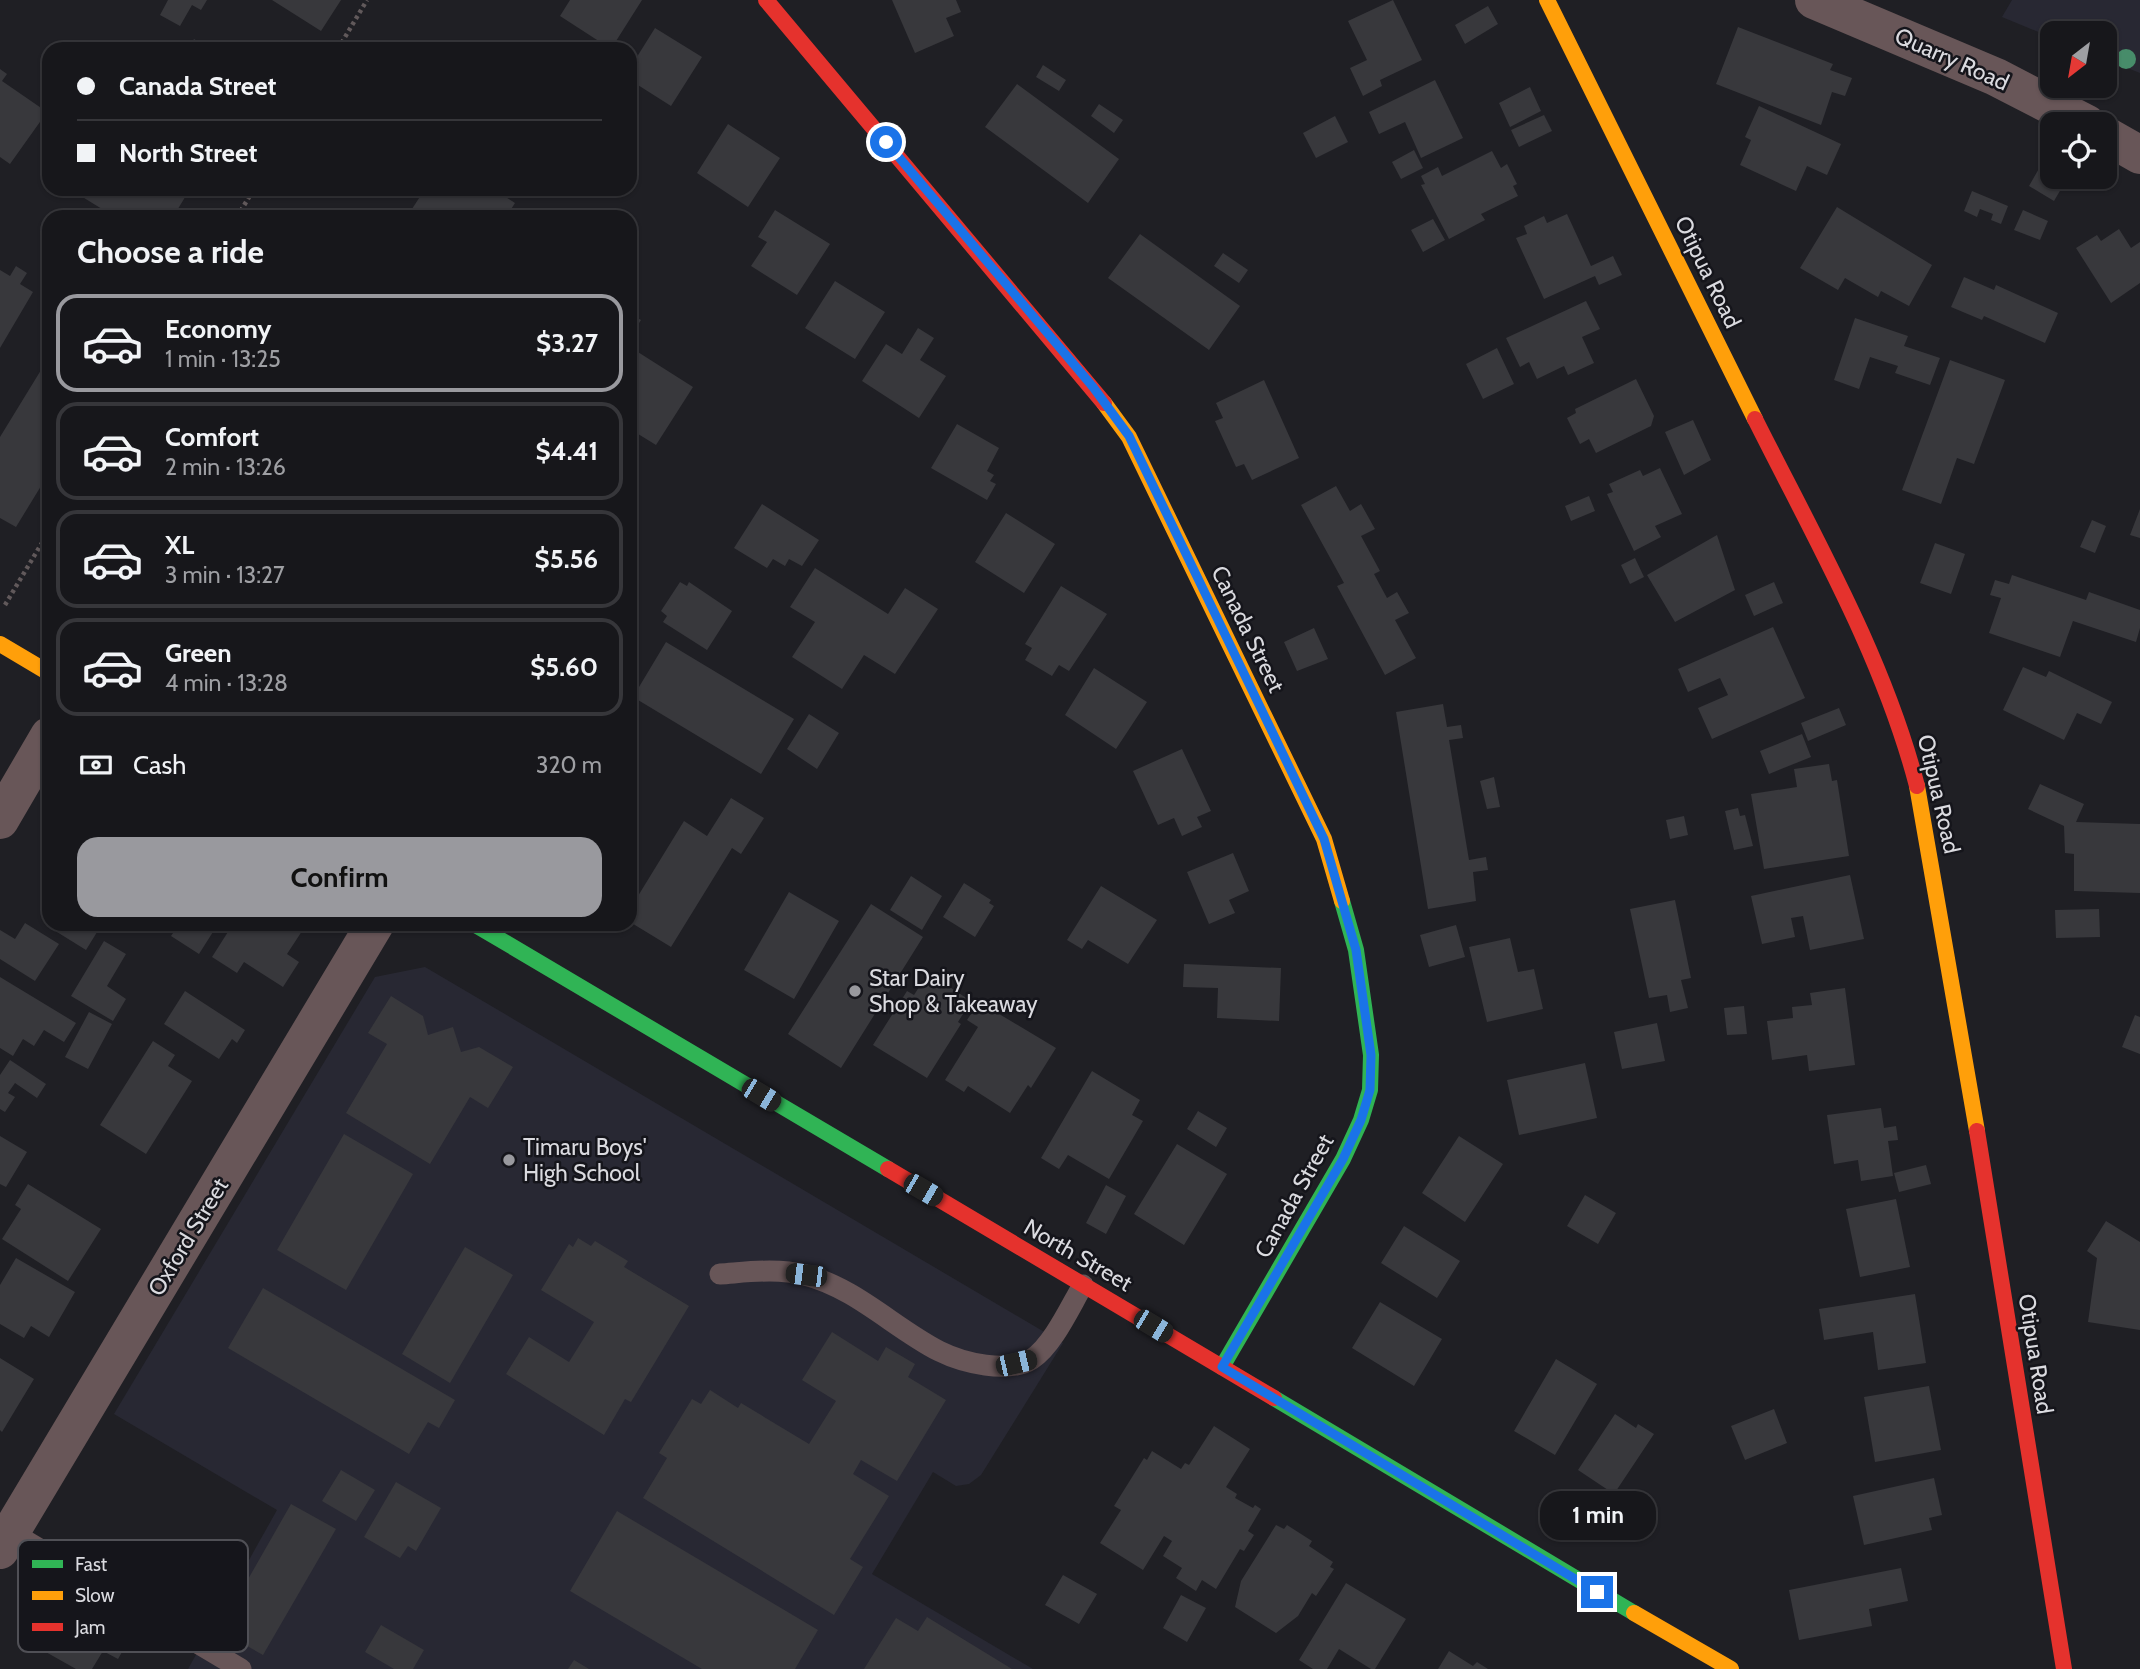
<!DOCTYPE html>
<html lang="en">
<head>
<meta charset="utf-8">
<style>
	:root { --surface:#17171b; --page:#242428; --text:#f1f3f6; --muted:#9e9fa3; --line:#36363a; --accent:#99999e }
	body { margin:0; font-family:Cabin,sans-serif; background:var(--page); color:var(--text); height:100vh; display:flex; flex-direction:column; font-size:26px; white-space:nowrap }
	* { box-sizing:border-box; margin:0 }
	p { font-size:23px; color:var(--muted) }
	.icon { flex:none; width:38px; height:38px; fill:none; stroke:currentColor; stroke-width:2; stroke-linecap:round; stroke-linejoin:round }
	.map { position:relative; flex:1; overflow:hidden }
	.sheet { position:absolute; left:42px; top:210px; width:595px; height:721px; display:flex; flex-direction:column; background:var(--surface); border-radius:21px; box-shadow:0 2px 5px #0004,0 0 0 2px var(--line) }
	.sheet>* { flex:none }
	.guide { position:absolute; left:42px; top:42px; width:595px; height:154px; border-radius:21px; box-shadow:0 2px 5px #0004,0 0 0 2px var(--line); display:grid; align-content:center; height:154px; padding:0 35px; background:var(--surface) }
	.needle { width:46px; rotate:211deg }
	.tools { position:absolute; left:2040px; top:21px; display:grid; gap:14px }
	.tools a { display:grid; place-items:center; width:77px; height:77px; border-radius:14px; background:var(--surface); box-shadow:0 2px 5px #0004,0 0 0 2px var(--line); font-size:35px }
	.end { position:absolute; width:32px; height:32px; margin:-16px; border:9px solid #1a73e8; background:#fff; box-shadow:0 0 0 4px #fff }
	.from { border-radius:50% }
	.bubble { position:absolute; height:49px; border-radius:21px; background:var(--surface); box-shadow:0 2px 5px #0004,0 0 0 2px var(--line); font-size:23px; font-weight:700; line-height:49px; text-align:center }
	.car { position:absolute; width:21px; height:42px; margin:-21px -10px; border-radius:9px; box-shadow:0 0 5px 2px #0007; background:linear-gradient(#222 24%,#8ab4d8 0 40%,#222 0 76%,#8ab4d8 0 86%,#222 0) }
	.guide b { display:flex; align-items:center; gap:24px; height:66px; font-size:26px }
	.guide b+b { border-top:2px solid var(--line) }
	.guide i { width:18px; height:18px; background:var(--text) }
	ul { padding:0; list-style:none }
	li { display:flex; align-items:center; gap:21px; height:98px; margin:0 14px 10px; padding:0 21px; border:4px solid var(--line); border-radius:21px }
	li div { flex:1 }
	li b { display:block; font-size:26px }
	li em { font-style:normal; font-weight:700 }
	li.active { border-color:var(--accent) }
	li>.icon { width:63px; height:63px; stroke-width:1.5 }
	h2 { padding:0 35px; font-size:32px; line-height:84px }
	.pay { display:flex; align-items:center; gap:18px; height:77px; padding:0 35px; font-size:26px }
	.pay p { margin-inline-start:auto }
	.action { display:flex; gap:14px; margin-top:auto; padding:14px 35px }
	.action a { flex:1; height:80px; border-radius:21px; background:var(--accent); color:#111; font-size:28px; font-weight:700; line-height:80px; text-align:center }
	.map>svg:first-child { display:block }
	.built { fill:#282833 }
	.building { fill:#38383c }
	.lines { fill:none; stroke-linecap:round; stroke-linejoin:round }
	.path { stroke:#61595b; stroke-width:4.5; stroke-dasharray:3.5 3.5; stroke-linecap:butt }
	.lane { stroke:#685658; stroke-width:21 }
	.street { stroke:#685658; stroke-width:38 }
	.fast { stroke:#30b455; stroke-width:16 }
	.slow { stroke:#ff9f0a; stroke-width:16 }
	.jam { stroke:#e5322d; stroke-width:16 }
	.tree { fill:#478c6a }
	.route { stroke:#1a73e8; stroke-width:9 }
	.poi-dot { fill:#99999e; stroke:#15151b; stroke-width:2.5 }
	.labels { text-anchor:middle; stroke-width:5; stroke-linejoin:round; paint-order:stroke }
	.street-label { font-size:23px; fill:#dadadf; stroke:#15151b }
	.poi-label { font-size:23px; fill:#dadadf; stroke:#15151b; text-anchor:start }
	.key { fill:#15151b; stroke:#505056; stroke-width:2 }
	.key-label { font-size:19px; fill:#dadadf }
</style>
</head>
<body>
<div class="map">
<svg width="2140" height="1669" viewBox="0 0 2140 1669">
	<rect width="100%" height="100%" fill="#1f1f24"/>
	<path class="built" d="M2012 0H2140V73L2105 59V33H2053V38L2002 17Z
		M425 967 1063 1343 981 1475 969 1484 956 1486 933 1472 872 1574 1033 1669H188L277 1510 114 1414 375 977Z"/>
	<path class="building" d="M168 0H207L201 10 192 5 180 26 160 15Z
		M272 0H341L321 31Z
		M570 0H642L611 49 560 16Z
		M892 0H956L961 12 946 18 954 36 915 53Z
		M1393 0 1422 60 1380 80 1382 86 1363 96 1350 68 1367 60 1348 21Z
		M1488 6 1498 24 1465 44 1455 25Z
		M1738 27 1833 64 1830 70 1852 78 1845 96 1832 92 1821 125 1716 84Z
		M655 28 702 57 671 106 630 80V68Z
		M194 39 210 49H188Z
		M1043 65 1066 80 1059 91 1036 77Z
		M0 69 7 74 2 81 47 112 10 164 0 157Z
		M1435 80 1463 138 1421 158 1405 122 1379 134 1369 112Z
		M1017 84 1119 159 1088 203 985 127Z
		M1530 87 1541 111 1510 127 1499 103Z
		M1099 104 1123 120 1114 133 1091 116Z
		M1759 106 1841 144 1827 175 1807 166 1796 191 1740 165 1751 140 1745 137Z
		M1544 115 1552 131 1519 147 1511 130Z
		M1335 116 1348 142 1316 158 1303 133Z
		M728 124 780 158 748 207 697 173Z
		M1414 150 1423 168 1401 179 1392 162Z
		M1492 151 1501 168 1507 164 1517 184 1513 186 1518 196 1481 214 1485 220 1449 239 1421 185 1425 184 1421 176 1438 167 1442 176Z
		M2045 158 2053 162V177H2068L2054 201 2029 186Z
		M79 189H190L173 217H115L76 193Z
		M425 189H493L515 203 506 217H417L410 212Z
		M1972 191 2008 206 2001 224 1991 220 1993 214 1980 209 1977 217 1964 211Z
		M1837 207 1932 265 1909 306 1881 291 1878 297 1845 278 1838 290 1800 268Z
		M775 210 830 244 797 295 751 266 767 242 758 237Z
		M2023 210 2048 221 2040 240 2014 230Z
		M1567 214 1591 266 1613 256 1622 275 1599 285 1595 276 1544 299 1516 238 1527 234 1524 226 1544 216 1547 223Z
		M1433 219 1445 240 1423 252 1411 230Z
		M2119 229 2131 248 2140 242V283L2111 303 2076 248 2097 235 2101 241Z
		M1140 234 1240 306 1209 350 1108 278Z
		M1223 253 1248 270 1239 283 1214 266Z
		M16 266 27 273 20 284 33 292 0 348V270L10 276Z
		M1964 277 1994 290 1996 285 2058 313 2045 343 1984 316 1982 320 1951 307Z
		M835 281 885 312 855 359 805 328Z
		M1586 301 1600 329 1582 337 1594 363 1568 375 1564 366 1537 379 1529 362 1520 367 1506 338Z
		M630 314 641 320 630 337Z
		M1855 318 1908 336 1904 346 1940 358 1930 385 1895 373 1898 366 1870 357 1859 389 1834 380Z
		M918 328 934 338 920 360 946 376 919 418 862 381 886 344 902 354Z
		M630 347 693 387 656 445 630 429Z
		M1497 348 1514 384 1483 399 1466 364Z
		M49 357V473L16 527 0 518V437Z
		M1950 360 2005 380 1974 464 1957 458 1941 504 1902 490Z
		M1636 379 1654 416 1651 426 1596 453 1589 439 1580 444 1567 418 1576 413 1575 409Z
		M1264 380 1299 458 1252 480 1244 464 1236 467 1215 421 1223 418 1216 403Z
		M1693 420 1711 460 1684 475 1665 432Z
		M957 424 999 448 987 471 994 475 990 481 996 484 987 500 931 468Z
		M1660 468 1682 514 1655 526 1661 537 1634 551 1607 494 1613 492 1609 484 1640 470 1643 476Z
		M1336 486 1350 511 1361 504 1375 529 1361 536 1380 571 1374 574 1387 598 1397 592 1409 613 1395 620 1416 658 1385 675 1337 586 1344 583 1301 505Z
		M1589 496 1595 511 1571 521 1565 506Z
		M762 504 819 540 802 566 789 559 785 566 773 559 767 568 734 548Z
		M2140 509V538L2130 535Z
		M1006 513 1055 544 1024 593 975 562Z
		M2092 520 2106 526 2095 553 2080 547Z
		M1717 535 1735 590 1675 622 1647 575Z
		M1935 543 1965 554 1951 594 1920 583Z
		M1635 558 1644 577 1630 584 1621 565Z
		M815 568 888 614 905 588 938 609 895 674 864 655 842 689 792 657 815 622 790 607Z
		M2012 575 2086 600 2089 592 2140 610V628L2136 642 2073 621 2060 657 1989 633 2001 598 1990 595 1995 580 2009 584Z
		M680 582 687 586 689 582 732 611 707 650 663 622 667 616 661 611Z
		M1774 582 1783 603 1754 616 1745 595Z
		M1061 586 1107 614 1069 671 1059 665 1052 676 1025 660 1032 648 1025 644Z
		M1773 627 1805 698 1712 739 1698 708 1728 695 1720 678 1688 692 1678 669Z
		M1314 628 1328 659 1297 671 1284 642Z
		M666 642 794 719 761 774 633 697Z
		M2023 667 2046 677 2049 671 2112 702 2101 724 2077 713 2064 740 2003 710Z
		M1094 668 1147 702 1116 749 1065 715Z
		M1443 704 1447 727 1461 725 1463 738 1449 740 1469 860 1486 857 1488 870 1473 872 1476 901 1428 909 1396 712Z
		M1839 708 1846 725 1808 741 1801 723Z
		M809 714 839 733 817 769 787 749Z
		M1802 734 1811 757 1769 774 1760 751Z
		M1182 749 1211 811 1197 817 1202 827 1182 836 1174 818 1158 825 1133 771Z
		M1829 764 1832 781 1837 780 1849 856 1764 869 1751 794 1797 787 1794 769Z
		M1494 777 1500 807 1487 809 1480 781Z
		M2040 784 2084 804 2076 822 2140 824V893L2074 891V854L2065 853 2064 826 2028 809Z
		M731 798 764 818 741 854 732 848 671 947 630 922V909L684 821 707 836Z
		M1738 808 1740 816 1745 815 1753 846 1734 850 1725 811Z
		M1684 816 1688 835 1670 839 1666 820Z
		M1233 853 1249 891 1229 900 1235 913 1209 924 1187 872Z
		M1850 875 1864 939 1810 950 1803 916 1791 918 1795 937 1762 944 1751 896Z
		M911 876 942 896 922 930 890 910Z
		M964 883 991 900 989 903 994 906 975 937 943 917Z
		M1101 886 1157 920 1128 964 1088 940 1082 949 1067 940Z
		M789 892 839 921 794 999 744 970Z
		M1675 900 1691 978 1681 980 1688 1008 1670 1012 1667 995 1649 998 1630 909Z
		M871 904 923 937 841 1068 788 1034Z
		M2099 909 2100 937 2056 938 2055 910Z
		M25 923 59 944 35 981 0 959V930L15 939Z
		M62 924H102L86 950 57 932Z
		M173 924H218L199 954 171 936 177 927Z
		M233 924H298L304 928 287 954 299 962 283 987 244 962 237 973 212 957Z
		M1456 925 1465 957 1429 967 1420 935Z
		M1510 938 1518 972 1534 969 1543 1009 1487 1022 1469 947Z
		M104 941 126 954 107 986 126 999 113 1021 71 996Z
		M1184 964 1281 968 1279 1021 1217 1018 1218 988 1183 987Z
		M928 973 971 1001 958 1022 961 1024 927 1078 873 1045 907 991 914 995Z
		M0 977 76 1023 64 1042 44 1030 34 1046 23 1039 13 1056 0 1048Z
		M1845 988 1855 1065 1809 1071 1807 1055 1772 1060 1767 1021 1793 1018 1792 1007 1812 1005 1810 993Z
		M185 991 245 1030 237 1043 232 1039 219 1059 164 1024Z
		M391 996 423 1016 428 1035 453 1027 461 1052 479 1047 513 1067 488 1108 470 1097 430 1164 346 1113 387 1044 368 1033Z
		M979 1002 1056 1048 1031 1088 1028 1085 1010 1113 968 1086 964 1092 945 1080 978 1027 967 1020Z
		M1744 1006 1747 1034 1727 1035 1724 1008Z
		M89 1012 112 1024 88 1069 65 1057Z
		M2135 1015 2140 1017V1054L2122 1047Z
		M1657 1023 1665 1061 1622 1069 1614 1032Z
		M153 1041 175 1055 168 1066 192 1081 146 1154 100 1125Z
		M10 1060 46 1084 37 1098 15 1083 8 1093 15 1097 5 1112 0 1109V1075Z
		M1585 1063 1597 1118 1519 1135 1507 1080Z
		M1092 1071 1140 1100 1132 1115 1143 1121 1109 1179 1068 1155 1059 1169 1041 1158Z
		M1881 1108 1884 1128 1896 1126 1898 1140 1888 1141 1893 1176 1861 1181 1858 1160 1834 1164 1827 1115Z
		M1198 1111 1227 1128 1216 1147 1187 1129Z
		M344 1134 413 1174 346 1290 277 1250Z
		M0 1136 27 1152 6 1187 0 1184Z
		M1459 1136 1503 1164 1465 1222 1422 1193Z
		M1177 1144 1227 1174 1184 1245 1134 1214Z
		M1926 1165 1931 1184 1899 1192 1894 1173Z
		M28 1184 101 1229 68 1281 2 1239 21 1209 15 1205Z
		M1106 1185 1126 1196 1106 1234 1086 1223Z
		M1585 1195 1616 1213 1598 1244 1567 1226Z
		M1896 1199 1910 1267 1860 1277 1846 1209Z
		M2106 1221 2140 1242V1330L2088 1322 2097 1258 2087 1251Z
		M1404 1226 1460 1261 1437 1298 1381 1263Z
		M578 1238 591 1246 595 1241 628 1261 624 1267 689 1306 631 1402 625 1399 604 1435 506 1374 529 1337 569 1362 594 1322 541 1290 569 1244 573 1247Z
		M465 1247 513 1275 450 1383 402 1354Z
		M16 1258 75 1292 49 1337 31 1326 24 1338 0 1324V1285Z
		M263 1288 455 1400 439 1428 428 1422 409 1454 228 1348Z
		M1915 1294 1926 1363 1878 1370 1873 1332 1824 1340 1819 1309Z
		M1380 1302 1442 1339 1414 1386 1352 1348Z
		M832 1332 878 1361 886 1347 915 1364 908 1377 946 1400 897 1481 861 1460 853 1474 889 1496 850 1559 863 1567 834 1615 643 1498 667 1458 659 1453 692 1399 701 1404 710 1390 738 1408 741 1403 809 1444 836 1401 802 1380Z
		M0 1358 34 1379 2 1432 0 1430Z
		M1556 1359 1597 1384 1555 1455 1514 1431Z
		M1929 1386 1941 1450 1875 1462 1864 1397Z
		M1774 1409 1787 1443 1745 1460 1731 1426Z
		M1615 1414 1636 1428 1638 1424 1654 1434 1614 1494 1578 1470Z
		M1214 1426 1250 1449 1226 1487 1237 1494 1235 1498 1253 1508 1255 1505 1261 1509 1248 1531 1254 1535 1244 1551 1240 1549 1216 1589 1202 1580 1196 1591 1176 1578 1182 1568 1163 1556 1172 1541 1164 1536 1143 1570 1100 1543 1121 1510 1114 1506 1144 1458 1147 1460 1152 1451 1181 1469 1185 1463 1189 1465Z
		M341 1470 375 1490 356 1521 322 1501Z
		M1934 1478 1942 1515 1929 1518 1932 1530 1864 1545 1853 1496Z
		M396 1482 441 1508 416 1551 408 1546 400 1558 364 1537Z
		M291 1504 336 1529 263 1655 219 1630Z
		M617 1511 818 1630 795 1669H702L570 1591Z
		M1276 1525 1284 1529 1287 1525 1312 1541 1309 1546 1333 1562 1330 1567 1334 1569 1316 1596 1312 1593 1298 1616 1276 1633 1235 1607 1241 1581Z
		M1901 1568 1908 1601 1869 1609 1872 1626 1799 1640 1789 1590Z
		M1063 1575 1097 1594 1079 1624 1045 1605Z
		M1346 1583 1406 1619 1375 1669H1371L1339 1649 1327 1669H1313L1299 1660Z
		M1181 1595 1206 1608 1187 1642 1163 1628Z
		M43 1601 90 1628 95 1619 130 1638 118 1659 103 1651 92 1669H76L21 1638Z
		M927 1617 1012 1669H864L896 1618 918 1631Z
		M381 1625 424 1650 413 1669H394L365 1652Z
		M1449 1651 1473 1666 1477 1662 1488 1669H1438Z
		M574 1660 589 1669H568Z"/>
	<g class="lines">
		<path class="path" d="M338 49 367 0
			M237 217 254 189
			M5 605 49 531"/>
		<path class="lane" d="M720 1274C749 1272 777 1268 805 1275 856 1288 894 1328 939 1351 963 1363 1008 1374 1032 1359 1053 1345 1070 1307 1083 1285
			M11 1532 241 1669"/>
		<path class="street" d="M1814 0 1996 77 2087 124
			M2105 135 2140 155
			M0 820 49 736
			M0 1550 375 924"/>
		<path class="fast" d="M474 924 888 1169
			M1222 1367 1343 1159 1361 1120 1370 1090 1371 1055 1356 950 1342 901
			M1274 1398 1634 1613"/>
		<path class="slow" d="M1547 0 1755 419
			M1104 403 1129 437 1324 839 1342 901
			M0 644 49 673
			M1917 786 1977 1131
			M1634 1613 1731 1669"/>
		<path class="jam" d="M766 0 1104 403
			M1755 419C1815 539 1883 656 1917 786
			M1977 1131 2064 1669
			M888 1169 1274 1398"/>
	</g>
	<circle class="tree" cx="2126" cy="59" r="10"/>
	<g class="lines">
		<path class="route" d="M886 142 1093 387 1129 436 1324 839 1356 950 1371 1055 1370 1090 1361 1120 1343 1159 1222 1367 1597 1592"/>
	</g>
	<g class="poi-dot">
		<circle cx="855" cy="991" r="7"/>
		<circle cx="509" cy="1160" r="7"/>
	</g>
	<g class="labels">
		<g class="street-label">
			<text transform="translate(1952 59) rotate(24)" y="8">Quarry Road</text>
			<text transform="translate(1708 272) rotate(64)" y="8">Otipua Road</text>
			<text transform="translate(1248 629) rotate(64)" y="8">Canada Street</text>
			<text transform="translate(1939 794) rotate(77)" y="8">Otipua Road</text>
			<text transform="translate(1294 1196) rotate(-61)" y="8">Canada Street</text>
			<text transform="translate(188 1237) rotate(-59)" y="8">Oxford Street</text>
			<text transform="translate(1078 1255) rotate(30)" y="8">North Street</text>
			<text transform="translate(2036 1354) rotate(81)" y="8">Otipua Road</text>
		</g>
		<g class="poi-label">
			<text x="869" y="986">Star Dairy<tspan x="869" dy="26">Shop &amp; Takeaway</tspan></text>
			<text x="523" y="1155">Timaru Boys'<tspan x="523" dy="26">High School</tspan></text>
		</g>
	</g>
	<rect x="18" y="1540" width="230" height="112" rx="10" class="key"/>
	<rect x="32" y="1560" width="31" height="8" fill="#30b455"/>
	<rect x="32" y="1591" width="31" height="9" fill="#ff9f0a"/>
	<rect x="32" y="1623" width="31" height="8" fill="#e5322d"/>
	<g class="key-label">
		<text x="75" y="1571">Fast</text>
		<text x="75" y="1602">Slow</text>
		<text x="75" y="1634">Jam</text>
	</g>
</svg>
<div class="tools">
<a><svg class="needle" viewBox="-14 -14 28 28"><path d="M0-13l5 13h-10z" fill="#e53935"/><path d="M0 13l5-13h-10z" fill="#9e9fa3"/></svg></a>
<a><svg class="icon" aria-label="locate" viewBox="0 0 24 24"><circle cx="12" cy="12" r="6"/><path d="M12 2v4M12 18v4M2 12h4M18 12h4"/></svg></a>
</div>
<i class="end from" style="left:886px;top:142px"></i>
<i class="end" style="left:1597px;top:1592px"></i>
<div class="bubble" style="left:1540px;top:1491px;width:116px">1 min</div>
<i class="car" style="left:761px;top:1095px;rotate:121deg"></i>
<i class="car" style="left:923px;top:1190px;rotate:120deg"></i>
<i class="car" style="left:806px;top:1275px;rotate:277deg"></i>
<i class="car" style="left:1153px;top:1326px;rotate:121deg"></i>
<i class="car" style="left:1016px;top:1363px;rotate:77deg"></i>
<div class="guide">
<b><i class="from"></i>Canada Street</b>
<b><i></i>North Street</b>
</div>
<section class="sheet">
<h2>Choose a ride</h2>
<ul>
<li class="active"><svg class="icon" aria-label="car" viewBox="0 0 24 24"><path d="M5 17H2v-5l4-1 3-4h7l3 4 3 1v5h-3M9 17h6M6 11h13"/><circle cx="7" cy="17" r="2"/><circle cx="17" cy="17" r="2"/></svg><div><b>Economy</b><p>1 min · 13:25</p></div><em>$3.27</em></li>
<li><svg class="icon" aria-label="car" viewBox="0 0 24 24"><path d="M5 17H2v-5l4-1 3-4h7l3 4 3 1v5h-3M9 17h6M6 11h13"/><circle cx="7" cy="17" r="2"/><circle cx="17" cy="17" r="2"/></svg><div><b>Comfort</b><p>2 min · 13:26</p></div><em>$4.41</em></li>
<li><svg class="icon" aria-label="car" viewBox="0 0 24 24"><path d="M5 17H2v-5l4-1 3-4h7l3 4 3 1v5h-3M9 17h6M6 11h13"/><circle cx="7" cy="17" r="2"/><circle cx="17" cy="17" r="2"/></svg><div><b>XL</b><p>3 min · 13:27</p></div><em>$5.56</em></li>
<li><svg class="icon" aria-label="car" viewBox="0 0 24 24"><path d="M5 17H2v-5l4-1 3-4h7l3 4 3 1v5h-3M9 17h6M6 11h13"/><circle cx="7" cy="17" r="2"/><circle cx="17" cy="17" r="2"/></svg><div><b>Green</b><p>4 min · 13:28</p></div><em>$5.60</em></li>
</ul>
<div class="pay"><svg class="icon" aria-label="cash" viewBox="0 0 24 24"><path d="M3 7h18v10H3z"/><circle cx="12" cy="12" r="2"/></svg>Cash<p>320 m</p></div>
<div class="action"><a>Confirm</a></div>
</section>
</div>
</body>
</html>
